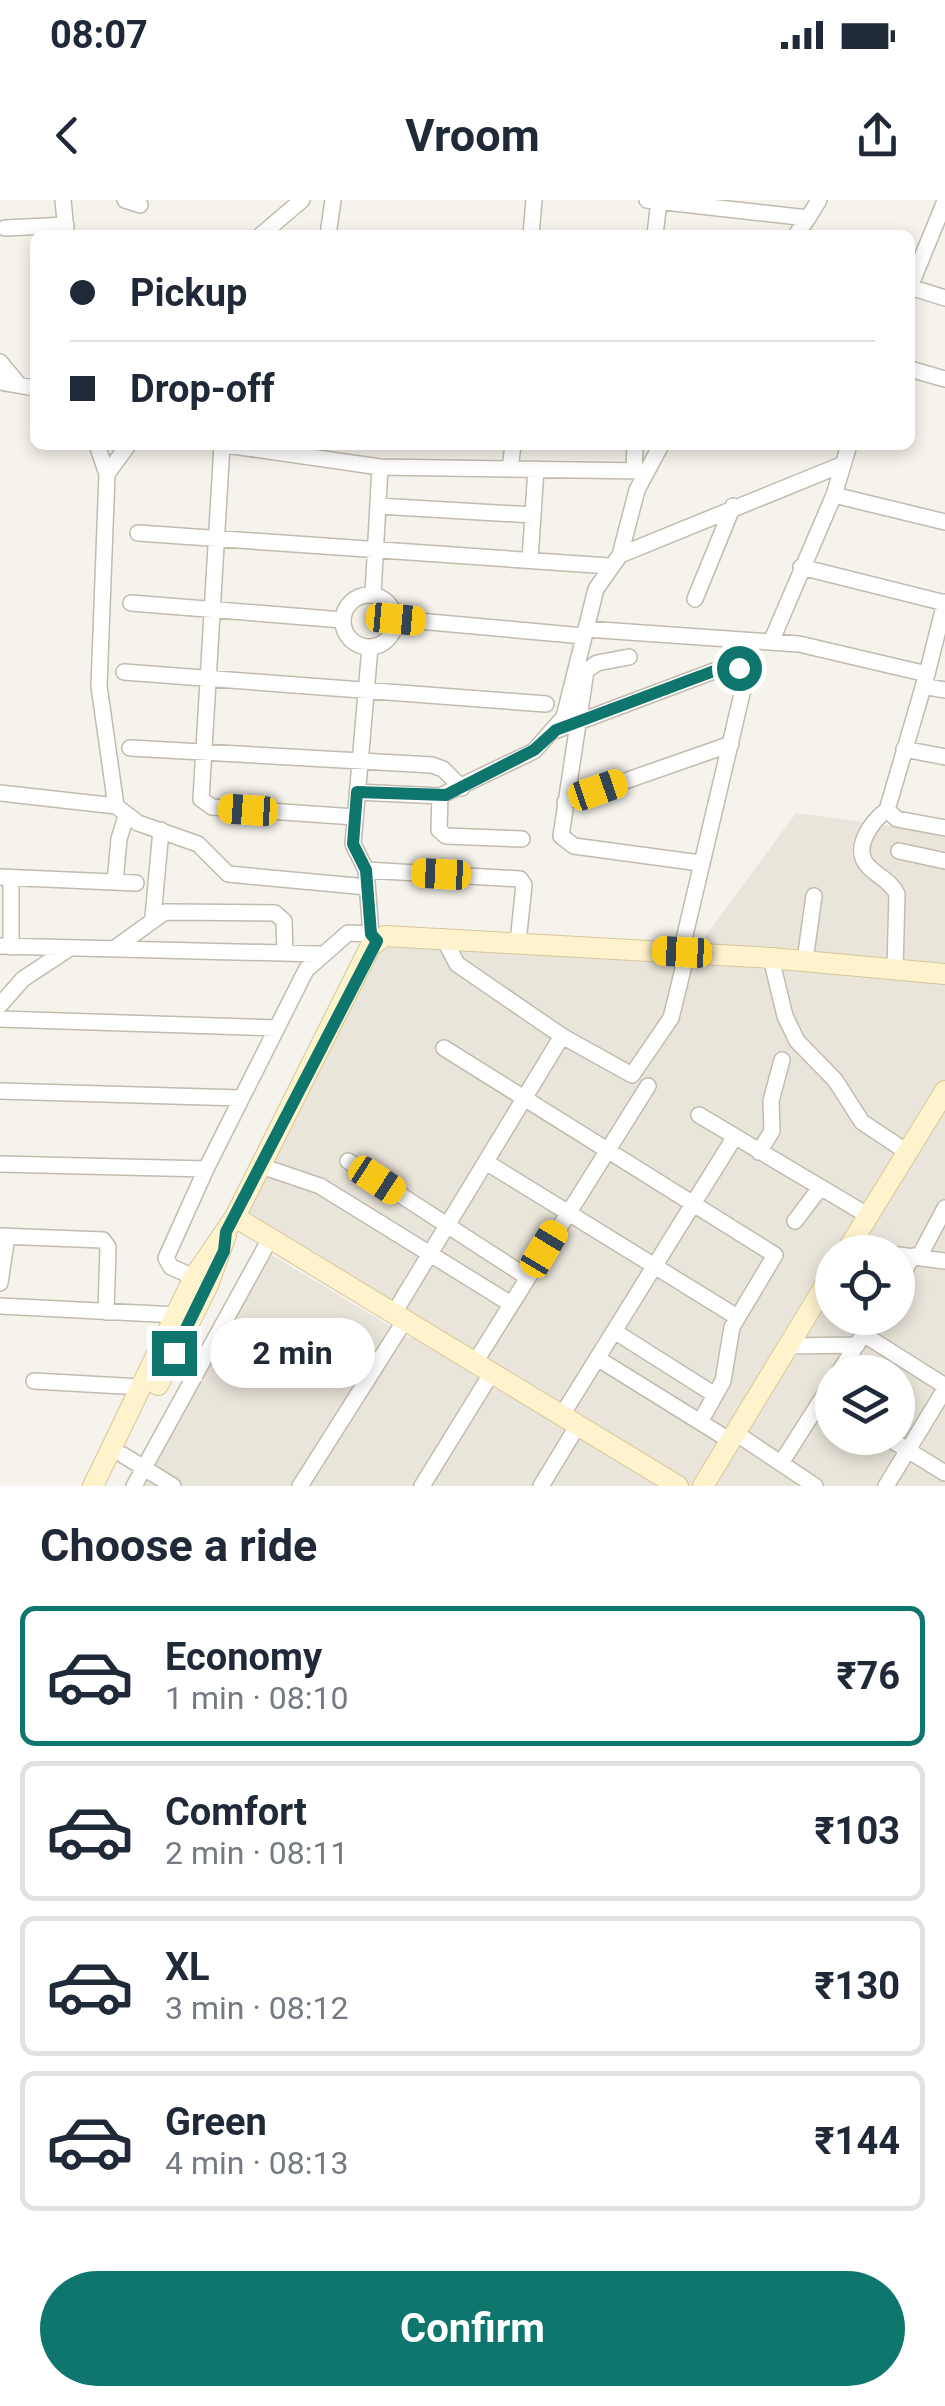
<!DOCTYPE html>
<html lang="en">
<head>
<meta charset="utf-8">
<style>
	:root { --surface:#fff; --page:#f6f6f7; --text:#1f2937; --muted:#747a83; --line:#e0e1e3; --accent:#0f766e }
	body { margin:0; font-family:Roboto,sans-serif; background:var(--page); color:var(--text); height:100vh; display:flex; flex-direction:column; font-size:38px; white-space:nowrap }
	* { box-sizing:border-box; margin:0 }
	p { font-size:32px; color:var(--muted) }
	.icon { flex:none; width:55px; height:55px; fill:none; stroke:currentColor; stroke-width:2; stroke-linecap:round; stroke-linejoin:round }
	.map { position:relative; height:1286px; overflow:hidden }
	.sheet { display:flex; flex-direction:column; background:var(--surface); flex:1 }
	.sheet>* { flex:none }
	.guide { position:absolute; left:30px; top:30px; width:885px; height:220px; border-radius:15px; box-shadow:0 5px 15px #0003; display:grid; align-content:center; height:220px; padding:0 40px; background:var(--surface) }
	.buttons { position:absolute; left:815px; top:1035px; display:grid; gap:20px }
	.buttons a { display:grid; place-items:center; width:100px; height:100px; border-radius:50%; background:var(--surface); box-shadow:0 5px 15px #0003; font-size:50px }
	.end { position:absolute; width:45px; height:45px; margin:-22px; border:12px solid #0f766e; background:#fff; box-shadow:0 0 0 5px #fff }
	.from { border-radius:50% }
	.bubble { position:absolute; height:70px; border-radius:35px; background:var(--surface); box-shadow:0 5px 15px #0003; font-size:32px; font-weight:700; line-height:70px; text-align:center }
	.car { position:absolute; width:30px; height:60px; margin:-30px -15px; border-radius:12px; box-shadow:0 0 8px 2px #0007; background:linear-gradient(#f5c518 24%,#345 0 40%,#f5c518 0 76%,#345 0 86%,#f5c518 0) }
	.guide b { display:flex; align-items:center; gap:35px; height:95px; font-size:38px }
	.guide b+b { border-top:2px solid var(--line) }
	.guide i { width:25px; height:25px; background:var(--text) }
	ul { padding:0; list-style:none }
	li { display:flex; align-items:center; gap:30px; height:140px; margin:0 20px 15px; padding:0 20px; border:5px solid var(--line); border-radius:15px }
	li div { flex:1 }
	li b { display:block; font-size:38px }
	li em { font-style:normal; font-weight:700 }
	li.current { border-color:var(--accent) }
	li>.icon { width:90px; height:90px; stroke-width:1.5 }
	h2 { padding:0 40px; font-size:45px; line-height:120px }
	.primary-button { display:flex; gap:20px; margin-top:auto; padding:20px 40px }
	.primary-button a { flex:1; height:115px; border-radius:60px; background:var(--accent); color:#fff; font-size:40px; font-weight:700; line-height:115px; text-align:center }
	.status { display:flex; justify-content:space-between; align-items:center; height:70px; padding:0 50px; background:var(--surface); direction:ltr }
	.status svg { height:28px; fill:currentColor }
	header { display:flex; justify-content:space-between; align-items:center; height:130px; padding:0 40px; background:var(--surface); font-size:45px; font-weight:700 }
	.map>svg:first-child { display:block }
	.residential { fill:#eae5da; fill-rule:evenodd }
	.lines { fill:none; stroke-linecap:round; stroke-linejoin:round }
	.street-casing { stroke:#c2bbae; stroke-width:18 }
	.secondary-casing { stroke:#d6c79b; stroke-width:22 }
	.street { stroke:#fff; stroke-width:15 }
	.secondary { stroke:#fff3cd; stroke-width:20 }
	.route { stroke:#0f766e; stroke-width:12 }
</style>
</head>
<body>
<div class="status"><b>08:07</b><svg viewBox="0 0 49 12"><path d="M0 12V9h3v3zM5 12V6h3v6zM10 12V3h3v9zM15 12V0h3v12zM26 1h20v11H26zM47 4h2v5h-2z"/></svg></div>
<header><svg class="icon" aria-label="back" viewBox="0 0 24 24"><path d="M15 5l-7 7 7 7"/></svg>Vroom<svg class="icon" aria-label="share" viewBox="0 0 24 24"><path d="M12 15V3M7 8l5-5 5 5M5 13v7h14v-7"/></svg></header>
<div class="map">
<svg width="945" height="1286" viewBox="0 0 945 1286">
	<rect width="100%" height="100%" fill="#f6f3ec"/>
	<path class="residential" d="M796 613 945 633V1286H140L262 1049 410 1138 419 1127 237 1014 373 736 688 760ZM832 1052H898V1118H832ZM832 1172H898V1238H832Z"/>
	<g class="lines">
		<g class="street-casing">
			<path id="street" d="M63 0 66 31
				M125 0 140 5
				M647 0 808 18 796 35
				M808 18 819 0
				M5 28 66 25
				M261 35 302 0
				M328 35 333 0
				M531 35 534 0
				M655 35 659 1
				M910 87 945 1
				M910 87 945 98
				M0 162 19 185
				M910 169 945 179
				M0 182 35 188
				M97 245 107 274 99 486 116 606 138 623 198 644 228 674 367 687
				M222 245 201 599 212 607 355 617
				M226 245 380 267 646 271
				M510 269 513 245
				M634 271 635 245
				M107 274 128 245
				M834 295 849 245
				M378 306 533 315
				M138 333 609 366
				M620 355 637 290 661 245
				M530 360 536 269
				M801 367 945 403
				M373 394 380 267
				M343 421a26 26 0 1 1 52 0a26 26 0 1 1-52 0Z
				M695 399 733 306
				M131 403 343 420
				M396 419 584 436
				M586 429 799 444 927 474 945 402
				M771 442 834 295 945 322
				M370 447 353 644 366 670 371 734
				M629 457 597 463 586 471 561 636 574 646 700 663
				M124 472 546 504
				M927 474 887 610 897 619 945 628
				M923 486 945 490
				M557 530 730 465 743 473 745 481 681 752
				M130 548 432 565 443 569 462 588
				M904 549 945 557
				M357 592 440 596 534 551 564 517 596 389 620 355 841 265
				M0 593 116 606
				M440 596 439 630 446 636 522 639
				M565 602 731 544
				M887 610C873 620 851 648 868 666 878 677 890 680 897 694L895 769
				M899 651 945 661
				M366 670 520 679 524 685 518 742
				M0 677 136 683
				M115 682 119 639 126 616
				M153 717 161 630
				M443 737 457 764 562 836 632 875 671 818 687 753
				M0 746 319 754
				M11 747V678
				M115 748 165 712 275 713 284 721 285 753
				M771 758 785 816 797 841 835 880 862 922 907 952
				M805 760 814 696
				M0 805 23 779 70 748
				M0 819 277 828
				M444 848 775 1055 732 1127 723 1181 700 1222
				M0 891 241 898
				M699 915 869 1016
				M759 952 772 931 771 901 782 860
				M348 961 527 1077
				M486 962 737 1117
				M0 964 206 969 306 770 348 733 371 734 377 741
				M261 966 320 986 511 1104
				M795 1021 820 988
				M0 1036 103 1040 108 1047 106 1112
				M898 1055 945 1061
				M919 1057 945 1008
				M194 1077 171 1067 166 1058 206 969
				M898 1081 913 1056
				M0 1083 7 1036
				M0 1106 177 1115
				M394 1113 562 836
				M614 1131 715 1195
				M863 1134 945 1186
				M788 1146 857 1145
				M597 1158 729 1240
				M474 1164 648 886
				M839 1172 874 1118
				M34 1181 141 1187
				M562 1215 734 938
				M734 1232 815 1286
				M888 1238 945 1273
				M123 1255 173 1286
				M781 1263 832 1183
				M134 1286 271 1037
				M300 1286 405 1120
				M422 1286 491 1174
				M541 1286 578 1225
				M886 1286 945 1189"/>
		</g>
		<g class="secondary-casing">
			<path id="secondary" d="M235 1017 370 747 385 736 771 758 945 774
				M846 1052 945 891
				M158 1185 208 1085 226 1035
				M93 1286 194 1077 235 1017 678 1286
				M703 1286 832 1074"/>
		</g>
		<use href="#street" class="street"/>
		<use href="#secondary" class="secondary"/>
	</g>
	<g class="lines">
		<path class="route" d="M174 1153 224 1051 226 1032 377 741 371 734 366 670 353 644 357 592 446 595 534 550 556 530 730 465 739 468"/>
	</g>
</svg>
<div class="buttons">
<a><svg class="icon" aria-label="locate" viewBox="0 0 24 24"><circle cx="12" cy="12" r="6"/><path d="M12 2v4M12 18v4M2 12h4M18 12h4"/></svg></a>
<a><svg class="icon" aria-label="layers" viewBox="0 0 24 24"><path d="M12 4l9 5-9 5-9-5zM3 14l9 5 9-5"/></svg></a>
</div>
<i class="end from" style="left:739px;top:468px"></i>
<i class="end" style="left:174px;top:1153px"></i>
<div class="bubble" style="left:210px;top:1118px;width:165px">2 min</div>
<i class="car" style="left:396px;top:419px;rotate:95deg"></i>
<i class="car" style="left:598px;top:590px;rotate:71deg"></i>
<i class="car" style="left:248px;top:610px;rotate:274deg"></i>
<i class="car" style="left:441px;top:674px;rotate:273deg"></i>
<i class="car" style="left:682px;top:752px;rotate:273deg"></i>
<i class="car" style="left:377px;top:980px;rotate:123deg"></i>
<i class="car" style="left:544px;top:1049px;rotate:31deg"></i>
<div class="guide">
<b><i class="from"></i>Pickup</b>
<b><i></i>Drop-off</b>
</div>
</div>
<section class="sheet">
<h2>Choose a ride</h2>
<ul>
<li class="current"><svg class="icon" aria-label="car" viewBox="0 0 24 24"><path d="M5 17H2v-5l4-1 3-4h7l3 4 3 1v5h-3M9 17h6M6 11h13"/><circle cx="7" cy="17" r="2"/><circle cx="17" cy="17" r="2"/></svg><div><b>Economy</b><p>1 min · 08:10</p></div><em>₹76</em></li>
<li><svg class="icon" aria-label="car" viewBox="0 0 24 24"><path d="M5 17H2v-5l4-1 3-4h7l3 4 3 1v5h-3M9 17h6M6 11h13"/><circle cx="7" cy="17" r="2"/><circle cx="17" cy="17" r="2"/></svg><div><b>Comfort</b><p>2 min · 08:11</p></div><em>₹103</em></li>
<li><svg class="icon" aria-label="car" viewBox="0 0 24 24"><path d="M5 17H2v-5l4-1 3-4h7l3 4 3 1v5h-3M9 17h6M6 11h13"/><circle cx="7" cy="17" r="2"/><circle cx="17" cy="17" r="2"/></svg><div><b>XL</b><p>3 min · 08:12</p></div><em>₹130</em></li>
<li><svg class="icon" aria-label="car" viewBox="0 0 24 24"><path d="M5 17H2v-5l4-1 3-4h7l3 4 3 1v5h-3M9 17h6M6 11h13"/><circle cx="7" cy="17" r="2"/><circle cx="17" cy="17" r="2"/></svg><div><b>Green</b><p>4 min · 08:13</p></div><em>₹144</em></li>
</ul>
<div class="primary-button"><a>Confirm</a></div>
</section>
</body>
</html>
